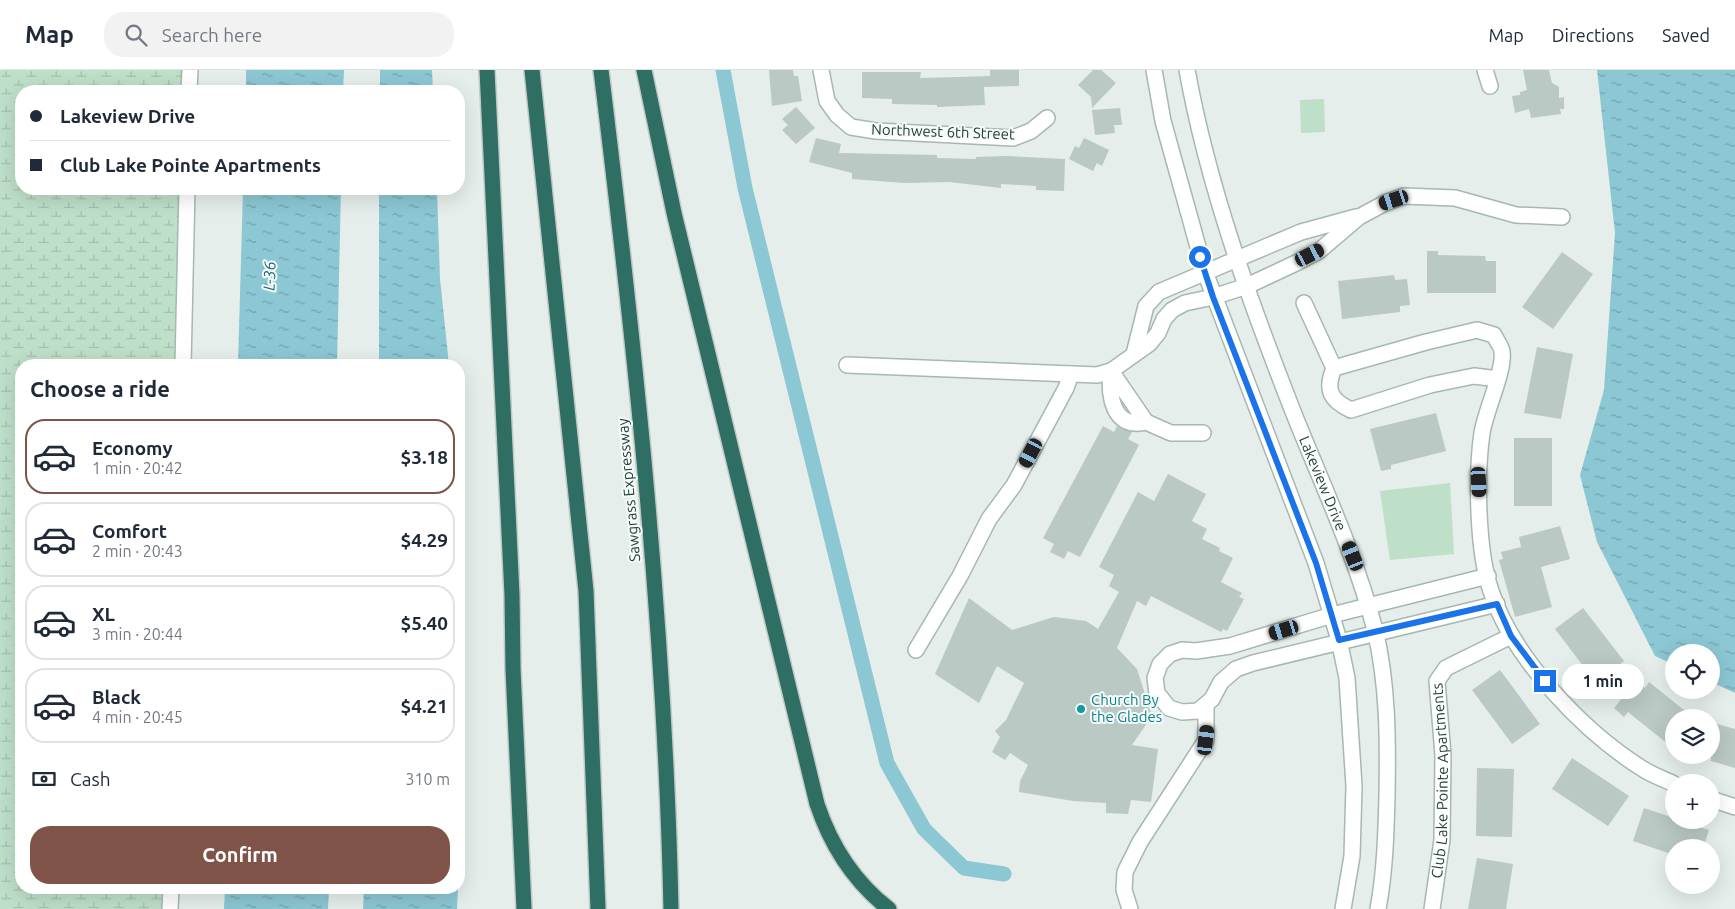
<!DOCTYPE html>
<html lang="en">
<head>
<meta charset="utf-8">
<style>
	:root { --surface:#fff; --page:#f2f2f3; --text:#1f2937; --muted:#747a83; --line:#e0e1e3; --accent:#7f5348 }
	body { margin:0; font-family:Ubuntu,sans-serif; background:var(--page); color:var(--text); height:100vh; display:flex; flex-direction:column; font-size:19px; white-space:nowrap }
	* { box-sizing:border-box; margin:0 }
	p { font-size:16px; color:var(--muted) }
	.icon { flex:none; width:28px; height:28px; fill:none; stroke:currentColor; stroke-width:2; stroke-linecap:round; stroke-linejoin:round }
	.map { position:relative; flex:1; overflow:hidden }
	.drawer { position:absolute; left:15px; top:289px; width:450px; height:535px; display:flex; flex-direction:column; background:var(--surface); border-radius:20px; box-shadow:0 5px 20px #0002 }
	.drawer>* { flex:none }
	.hud { position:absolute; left:15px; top:15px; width:450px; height:110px; border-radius:20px; box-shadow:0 5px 20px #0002; display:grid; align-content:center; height:110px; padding:0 15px; background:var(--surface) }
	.controls { position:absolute; left:1665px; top:574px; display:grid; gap:10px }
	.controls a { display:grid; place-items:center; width:55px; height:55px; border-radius:50%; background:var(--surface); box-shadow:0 5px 20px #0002; font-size:25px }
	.end { position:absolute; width:22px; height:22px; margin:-11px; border:6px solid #1a73e8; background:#fff; box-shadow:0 0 0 2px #fff }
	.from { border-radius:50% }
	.bubble { position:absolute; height:35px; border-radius:18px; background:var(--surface); box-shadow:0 5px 20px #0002; font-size:16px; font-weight:600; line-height:35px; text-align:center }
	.car { position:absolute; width:15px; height:30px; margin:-15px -8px; border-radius:6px; box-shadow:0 0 4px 1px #0007; background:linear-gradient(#222 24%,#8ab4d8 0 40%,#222 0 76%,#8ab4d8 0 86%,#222 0) }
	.hud b { display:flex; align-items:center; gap:18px; height:48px; font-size:19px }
	.hud b+b { border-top:1px solid var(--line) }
	.hud i { width:12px; height:12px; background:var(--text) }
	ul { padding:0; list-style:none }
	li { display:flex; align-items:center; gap:15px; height:75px; margin:0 10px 8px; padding:0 5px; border:2px solid var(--line); border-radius:20px }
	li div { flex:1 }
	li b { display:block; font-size:19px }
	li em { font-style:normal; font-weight:600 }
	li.current { border-color:var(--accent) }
	li>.icon { width:45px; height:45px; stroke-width:1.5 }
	h2 { padding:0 15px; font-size:22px; line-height:60px }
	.pay { display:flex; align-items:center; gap:12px; height:55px; padding:0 15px; font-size:19px }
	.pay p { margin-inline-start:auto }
	.primary-button { display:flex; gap:10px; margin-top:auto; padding:10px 15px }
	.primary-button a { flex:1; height:58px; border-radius:20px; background:var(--accent); color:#fff; font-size:20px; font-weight:600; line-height:58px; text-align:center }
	header { display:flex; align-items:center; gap:30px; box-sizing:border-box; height:70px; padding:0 25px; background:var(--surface); border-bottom:1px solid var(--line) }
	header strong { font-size:24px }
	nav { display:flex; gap:28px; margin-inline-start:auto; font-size:18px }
	.search { width:350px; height:45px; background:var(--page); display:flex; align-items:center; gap:12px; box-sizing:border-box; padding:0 18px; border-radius:20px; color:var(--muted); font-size:19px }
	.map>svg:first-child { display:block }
	.green { fill:#bedfc8 }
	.wetland { fill:url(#wetland-marsh) }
	.water { fill:url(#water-ripples) }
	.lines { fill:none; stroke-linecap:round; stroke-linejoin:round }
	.canal { stroke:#8cc7d4; stroke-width:15 }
	.building { fill:#bac9c3 }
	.minor-casing { stroke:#a7b7b2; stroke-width:18 }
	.highway-casing { stroke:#c1cac8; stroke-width:18 }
	.minor { stroke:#fff; stroke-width:15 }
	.highway { stroke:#2e6e63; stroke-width:15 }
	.route { stroke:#1a73e8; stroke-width:6 }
	.culture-dot { fill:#0f9aa8; stroke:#f6faf8; stroke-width:2 }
	.labels { text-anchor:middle; stroke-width:4; stroke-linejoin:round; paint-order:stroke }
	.street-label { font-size:15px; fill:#23413a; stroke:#f6faf8 }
	.culture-label { font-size:15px; fill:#0d838f; stroke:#f6faf8; text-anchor:start }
	.water-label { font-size:16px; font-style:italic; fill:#1b6b7f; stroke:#f6faf8 }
</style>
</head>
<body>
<header>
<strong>Map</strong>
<div class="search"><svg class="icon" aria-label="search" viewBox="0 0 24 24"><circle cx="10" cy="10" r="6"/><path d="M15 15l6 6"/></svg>Search here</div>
<nav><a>Map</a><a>Directions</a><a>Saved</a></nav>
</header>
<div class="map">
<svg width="1735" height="839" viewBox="0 0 1735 839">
	<defs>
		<pattern id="wetland-marsh" width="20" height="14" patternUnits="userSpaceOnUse" patternTransform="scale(1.25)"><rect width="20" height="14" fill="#bedfc8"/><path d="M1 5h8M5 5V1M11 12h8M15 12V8" fill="none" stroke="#a3c1ad"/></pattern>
		<pattern id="water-ripples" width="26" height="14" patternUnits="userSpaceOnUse" patternTransform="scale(1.25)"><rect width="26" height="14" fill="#8cc7d4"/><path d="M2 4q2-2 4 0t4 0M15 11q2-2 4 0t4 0" fill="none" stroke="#72a3ad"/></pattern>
	</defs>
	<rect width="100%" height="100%" fill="#e5eeea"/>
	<path class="green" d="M1324 29 1325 62 1301 63 1300 30Z
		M1450 413 1454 484 1390 490 1380 421Z"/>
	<path class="wetland" d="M0 0H190L189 21H21V119H187L183 295H21V818H171L170 839H0Z"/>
	<path class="water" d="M246 0H344L343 21H246Z
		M380 0H432L433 21H380Z
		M1597 0H1735V623L1711 612V582H1674V595L1655 586 1597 472 1580 405 1604 320 1615 163Z
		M243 119H341L337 295H238Z
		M379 119H437L440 209 449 295H379Z
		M459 354 464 380 462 718 459 794Z
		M225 818H329L328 839H224Z
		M364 818H458L457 839H363Z"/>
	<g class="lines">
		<path class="canal" d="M723 0 745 118 887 693 924 759 964 798 1004 804"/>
	</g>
	<path class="building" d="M769 0H793L794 6H798L802 31 772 36Z
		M990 0H1019V16L984 17 985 35 937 37V35L892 34V29L862 28V2H921L920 8 959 7 990 6Z
		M1093 0H1101L1116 13 1092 38 1091 27 1078 15Z
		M1523 0H1549L1552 13 1559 17V28L1564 27V39H1560L1561 44 1531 48 1529 39 1515 43 1512 26 1520 25V22L1527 20Z
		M796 37 815 58 796 74 782 60 788 55 782 49Z
		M1120 38 1122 55H1114L1115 63 1095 65 1092 40Z
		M816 68 841 74 839 83 937 85V88L976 89V87L1006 86 1065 89 1064 121 1036 120V116L1001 114V118L949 112 904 113 852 109V103L809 92Z
		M1084 68 1109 80 1102 96 1097 93 1093 101 1069 89 1075 76 1079 78Z
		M1427 181H1438V185L1485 186 1486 191H1496V223H1427Z
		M1562 182 1593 204 1553 259 1522 237Z
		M1394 205 1395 210 1407 209 1410 235 1400 236V242L1342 249 1338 211Z
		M1537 277 1573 284 1561 349 1524 343Z
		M1436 343 1446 381 1391 395V399L1381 401 1370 359Z
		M1103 356 1114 362 1117 356 1132 362 1128 369 1139 375 1080 487 1068 481 1064 489 1050 482 1054 474 1043 468Z
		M1514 368H1552V436H1514Z
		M1168 404 1206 424 1192 451 1207 459 1202 469 1220 478 1219 481 1233 488 1221 512 1242 523 1239 527 1244 529 1227 561 1223 559 1221 562 1151 526 1146 536 1137 531 1117 578 1137 599 1152 646 1132 675 1158 679 1151 732 1131 730 1128 744 1106 743V733L1073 731 1019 722 1020 711 1028 695 1010 683 1005 690 992 682 1000 667 995 661 1006 650 1024 613 997 596 979 633 935 604 969 528 1012 560 1054 547 1086 551 1098 559 1119 522 1109 516 1114 505 1099 497 1138 422 1154 431Z
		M1560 456 1570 489 1541 497 1552 537 1515 547 1499 490 1503 489 1501 482 1521 477 1519 467Z
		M1583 538 1624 591 1596 613 1555 559Z
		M1500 600 1540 654 1512 674 1472 620Z
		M1636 611 1645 618 1649 612 1694 648H1674V676L1664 671 1628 642 1624 647 1614 638Z
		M1714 653 1735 659V698L1711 691V663Z
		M1572 688 1629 726 1608 756 1552 719Z
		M1477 698 1514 699 1512 767 1476 766Z
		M1644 738 1674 748V750L1709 760 1703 778H1674V785L1633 771Z
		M1477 788 1513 794 1506 839H1468Z"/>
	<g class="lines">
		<g class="minor-casing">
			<g id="minor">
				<path d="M821 0 827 31 837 45 851 57 876 61 1013 68 1031 61 1047 48"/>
				<path d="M1154 0 1163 51 1205 202 1316 493 1339 570 1347 608 1354 716 1352 786 1343 839"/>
				<path id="s1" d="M1187 0C1208 116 1249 229 1292 339 1321 412 1355 483 1375 560 1388 614 1388 671 1387 726 1386 764 1385 801 1378 839"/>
				<path d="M1485 0 1490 16"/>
				<path d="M189 21 190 0"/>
				<path d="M1304 233 1334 298"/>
				<path d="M1134 284 1146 236 1159 222 1301 162 1356 147"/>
				<path d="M183 295 187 119"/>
				<path d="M847 295 1097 305 1111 301 1149 274 1158 263 1164 249 1172 240 1185 233 1213 227 1247 216 1296 193 1319 181 1359 147 1385 133 1404 126 1455 128 1516 145 1562 147"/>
				<path d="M1111 301 1146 352 1171 363H1203"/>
				<path d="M1111 301C1108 326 1113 360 1146 352"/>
				<path d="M1498 309 1474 306 1430 315 1351 340C1330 330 1325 320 1334 298L1426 272 1477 260 1494 265C1496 270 1502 277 1502 282 1505 300 1485 342 1482 363 1476 404 1477 481 1491 521 1513 589 1584 662 1643 699 1652 705 1664 709 1674 714"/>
				<path d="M1488 506 1332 545 1230 576 1196 581 1182 580 1170 584 1160 594 1155 608 1157 623 1169 638 1182 642 1198 641 1212 629 1221 612 1236 599 1253 593 1497 534"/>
				<path d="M916 580 960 506 989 449 1014 415 1066 318 1071 304"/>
				<path d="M1711 729 1735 737"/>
				<path d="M170 839 171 818"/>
				<path d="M1130 839 1124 820 1125 802 1140 772 1206 670V636"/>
				<path id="s2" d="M1432 839 1442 770 1443 685 1437 611 1446 598 1511 566"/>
			</g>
		</g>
		<g class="highway-casing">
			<path id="highway" d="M487 0 512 525 513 599 524 839
				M532 0 586 521 598 839
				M601 0C635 278 665 558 671 839
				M644 0 674 143 817 734C831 776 853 811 889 839"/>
		</g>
		<use href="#minor" class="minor"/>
		<use href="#highway" class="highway"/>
	</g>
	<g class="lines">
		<path class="route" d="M1200 187 1213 227 1316 493 1339 570 1497 534 1511 566 1545 611"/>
	</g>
	<circle class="culture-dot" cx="1081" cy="639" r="5"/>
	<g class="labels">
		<g class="street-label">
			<text transform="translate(943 62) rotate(2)" y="5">Northwest 6th Street</text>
			<text dy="5" stroke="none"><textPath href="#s1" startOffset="436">Lakeview Drive</textPath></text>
			<text transform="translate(629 420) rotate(-95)" y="5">Sawgrass Expressway</text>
			<text dy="5" stroke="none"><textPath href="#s2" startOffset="129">Club Lake Pointe Apartments</textPath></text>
		</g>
		<g class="culture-label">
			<text x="1091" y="635">Church By<tspan x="1091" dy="17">the Glades</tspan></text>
		</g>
		<g class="water-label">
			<text transform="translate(269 206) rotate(-88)" y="6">L-36</text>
		</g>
	</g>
</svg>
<div class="controls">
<a><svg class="icon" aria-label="locate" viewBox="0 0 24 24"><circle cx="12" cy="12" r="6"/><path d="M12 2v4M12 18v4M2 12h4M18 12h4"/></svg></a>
<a><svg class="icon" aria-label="layers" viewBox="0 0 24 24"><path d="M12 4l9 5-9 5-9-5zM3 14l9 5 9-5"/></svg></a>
<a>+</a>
<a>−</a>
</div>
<i class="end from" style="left:1200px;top:187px"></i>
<i class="end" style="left:1545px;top:611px"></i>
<div class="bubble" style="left:1562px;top:594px;width:82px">1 min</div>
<i class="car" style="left:1394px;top:130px;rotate:252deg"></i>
<i class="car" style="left:1310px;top:185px;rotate:63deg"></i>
<i class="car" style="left:1031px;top:383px;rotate:208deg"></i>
<i class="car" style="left:1479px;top:412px;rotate:177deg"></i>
<i class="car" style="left:1353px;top:486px;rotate:338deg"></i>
<i class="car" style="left:1284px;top:560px;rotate:253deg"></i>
<i class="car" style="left:1206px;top:670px;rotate:7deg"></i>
<div class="hud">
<b><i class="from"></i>Lakeview Drive</b>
<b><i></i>Club Lake Pointe Apartments</b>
</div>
<section class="drawer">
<h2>Choose a ride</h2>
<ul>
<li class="current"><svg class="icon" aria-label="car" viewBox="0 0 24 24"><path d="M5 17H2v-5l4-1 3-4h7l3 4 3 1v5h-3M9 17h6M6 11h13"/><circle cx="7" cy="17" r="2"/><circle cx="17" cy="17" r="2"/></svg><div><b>Economy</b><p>1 min · 20:42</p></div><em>$3.18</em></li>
<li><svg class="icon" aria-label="car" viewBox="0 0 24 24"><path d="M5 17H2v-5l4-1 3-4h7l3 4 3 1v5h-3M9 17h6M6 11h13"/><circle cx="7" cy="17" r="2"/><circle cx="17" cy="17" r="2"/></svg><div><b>Comfort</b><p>2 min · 20:43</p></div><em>$4.29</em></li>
<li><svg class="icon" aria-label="car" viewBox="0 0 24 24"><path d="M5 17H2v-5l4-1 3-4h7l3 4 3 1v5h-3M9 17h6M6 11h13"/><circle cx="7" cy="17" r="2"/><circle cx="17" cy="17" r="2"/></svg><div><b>XL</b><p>3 min · 20:44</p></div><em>$5.40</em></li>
<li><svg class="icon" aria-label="car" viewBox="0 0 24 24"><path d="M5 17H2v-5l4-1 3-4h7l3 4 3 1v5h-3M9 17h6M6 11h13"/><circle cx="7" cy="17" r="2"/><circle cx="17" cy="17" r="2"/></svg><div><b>Black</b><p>4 min · 20:45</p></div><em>$4.21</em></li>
</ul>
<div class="pay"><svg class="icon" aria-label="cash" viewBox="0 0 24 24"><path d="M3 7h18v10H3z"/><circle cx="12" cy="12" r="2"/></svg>Cash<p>310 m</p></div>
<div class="primary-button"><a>Confirm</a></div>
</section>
</div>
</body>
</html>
